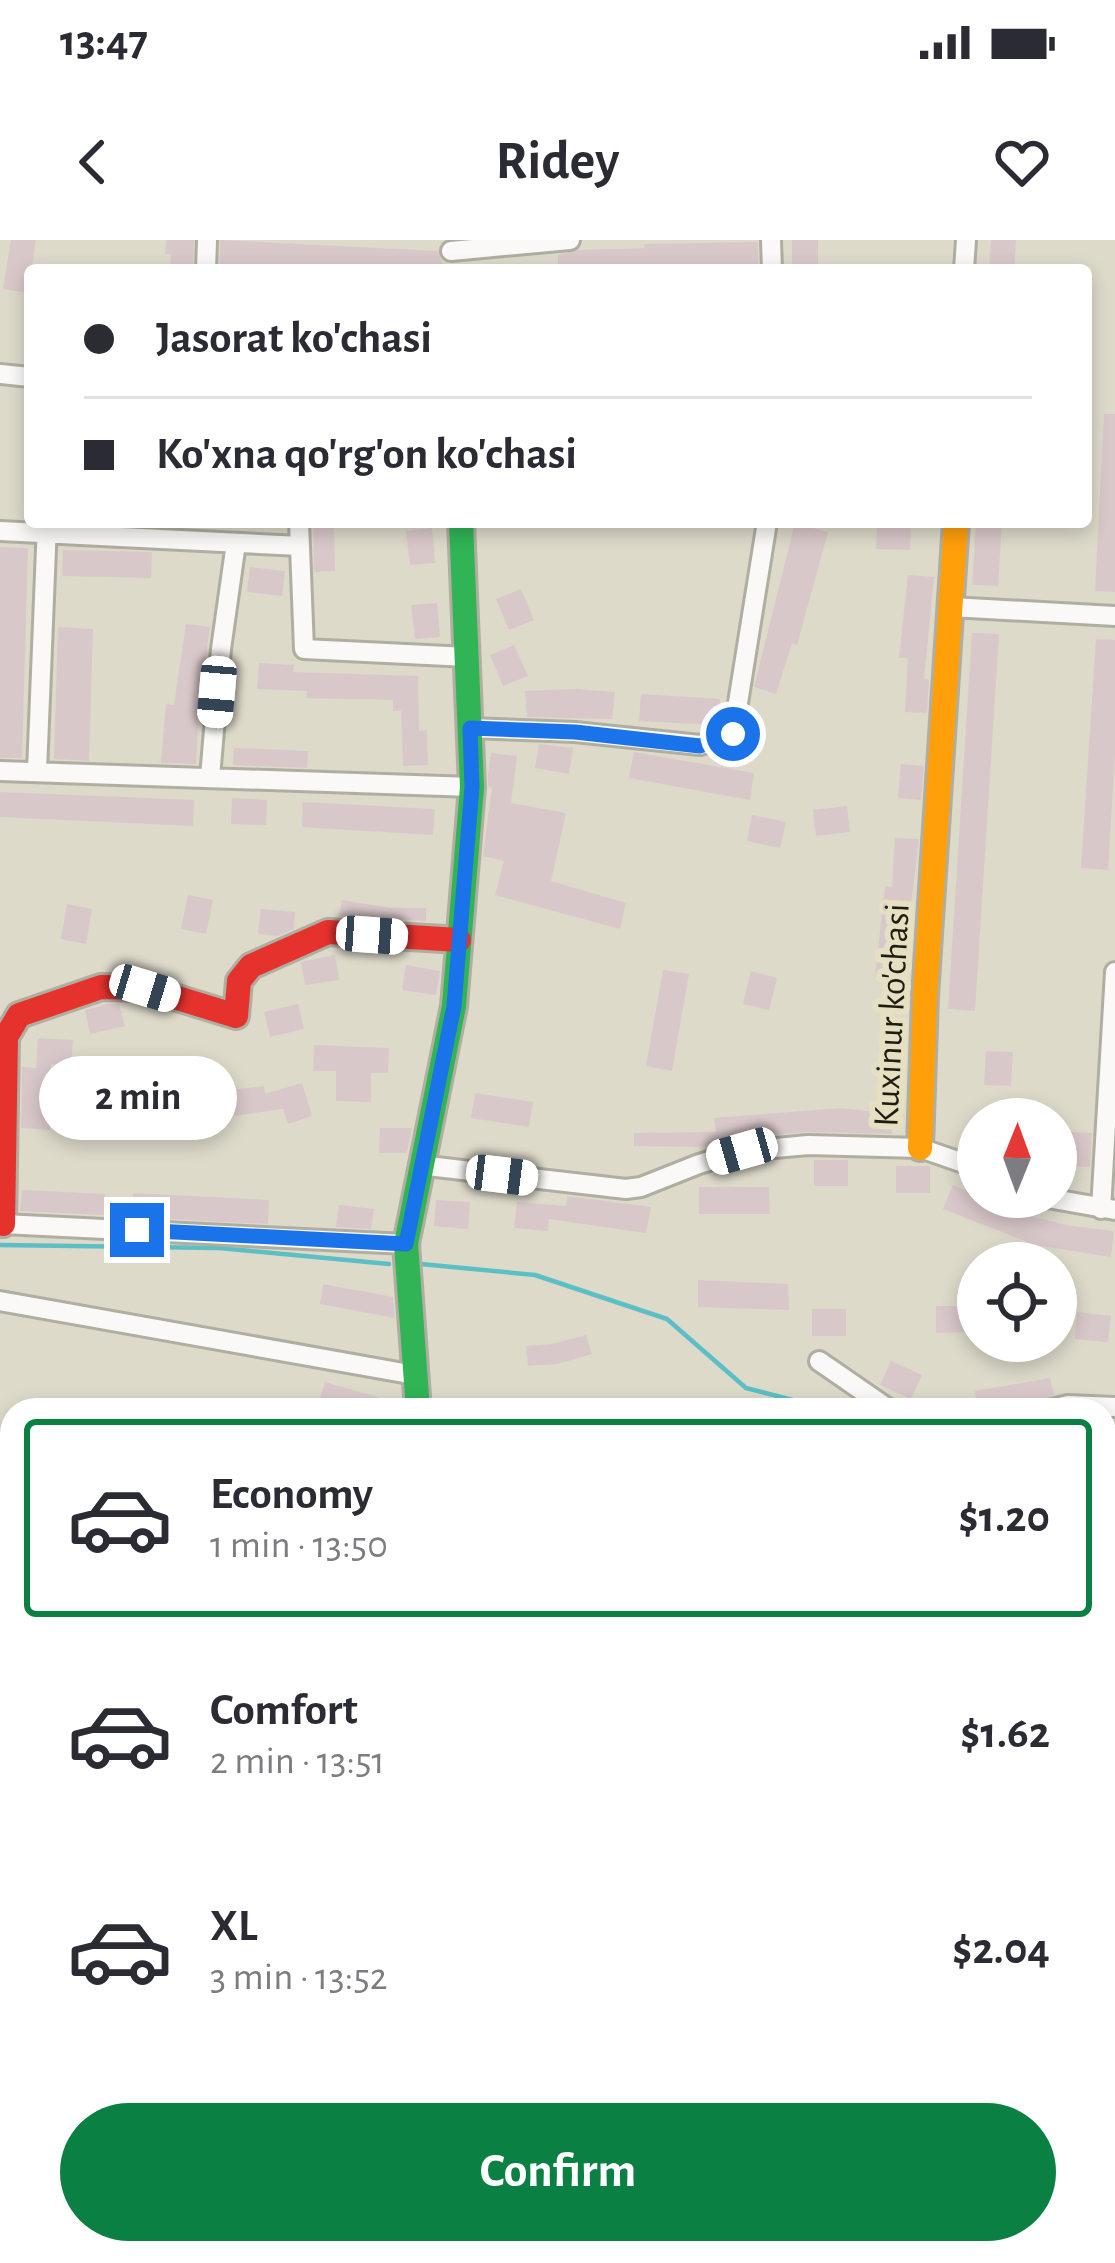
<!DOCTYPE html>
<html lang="en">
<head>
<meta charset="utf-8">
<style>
	:root { --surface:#fff; --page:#f2f2f3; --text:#2b2b33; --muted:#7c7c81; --line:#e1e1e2; --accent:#0b8043 }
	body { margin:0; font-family:"Alegreya Sans",sans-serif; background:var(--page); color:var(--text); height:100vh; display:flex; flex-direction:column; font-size:45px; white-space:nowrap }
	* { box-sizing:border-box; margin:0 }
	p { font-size:39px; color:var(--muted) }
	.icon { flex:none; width:66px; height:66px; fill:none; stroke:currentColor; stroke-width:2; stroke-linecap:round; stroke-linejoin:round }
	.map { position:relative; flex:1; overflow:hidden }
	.panel { position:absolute; left:0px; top:1158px; width:1116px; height:867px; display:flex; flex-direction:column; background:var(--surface); border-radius:36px 36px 0 0; box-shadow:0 6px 18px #0003 }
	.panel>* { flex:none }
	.guide { position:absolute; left:24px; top:24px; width:1068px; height:264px; border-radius:12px; box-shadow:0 6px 18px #0003; display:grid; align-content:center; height:264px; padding:0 60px; background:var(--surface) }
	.needle { width:78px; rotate:1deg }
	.controls { position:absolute; left:957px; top:858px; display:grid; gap:24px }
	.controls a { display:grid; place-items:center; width:120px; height:120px; border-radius:50%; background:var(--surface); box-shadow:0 6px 18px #0003; font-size:60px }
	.end { position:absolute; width:54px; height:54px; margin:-27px; border:15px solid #1a73e8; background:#fff; box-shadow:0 0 0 6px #fff }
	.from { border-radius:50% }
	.bubble { position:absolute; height:84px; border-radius:42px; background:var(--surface); box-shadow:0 6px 18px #0003; font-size:39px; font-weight:700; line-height:84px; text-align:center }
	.car { position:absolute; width:36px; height:72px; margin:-36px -18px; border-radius:15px; box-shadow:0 0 9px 3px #0007; background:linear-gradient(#fff 24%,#345 0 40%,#fff 0 76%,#345 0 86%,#fff 0) }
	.guide b { display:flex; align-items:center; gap:42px; height:114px; font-size:45px }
	.guide b+b { border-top:3px solid var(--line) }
	.guide i { width:30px; height:30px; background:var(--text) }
	ul { padding:21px 0 0; list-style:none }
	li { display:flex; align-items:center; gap:36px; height:198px; margin:0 24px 18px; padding:0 36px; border:6px solid transparent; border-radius:12px }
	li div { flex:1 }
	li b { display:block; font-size:45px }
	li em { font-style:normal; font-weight:700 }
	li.current { border-color:var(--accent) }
	li>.icon { width:108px; height:108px; stroke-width:1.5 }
	.primary-button { display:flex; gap:24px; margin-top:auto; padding:24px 60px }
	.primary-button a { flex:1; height:138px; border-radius:72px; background:var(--accent); color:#fff; font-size:48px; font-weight:700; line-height:138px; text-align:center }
	.status { display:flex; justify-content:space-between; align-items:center; height:84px; padding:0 60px; background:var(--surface); direction:ltr }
	.status svg { height:33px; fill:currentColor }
	header { display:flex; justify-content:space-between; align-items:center; height:156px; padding:0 60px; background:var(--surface); font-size:54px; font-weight:700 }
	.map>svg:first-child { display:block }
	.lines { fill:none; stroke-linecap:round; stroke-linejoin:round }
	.stream { stroke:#5cbfc6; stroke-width:4.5 }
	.building { fill:#d9c8c9 }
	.street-casing { stroke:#b0aea1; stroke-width:24 }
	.fast-casing { stroke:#b0aea1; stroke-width:30 }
	.slow-casing { stroke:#b0aea1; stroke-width:30 }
	.jam-casing { stroke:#b0aea1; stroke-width:30 }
	.street { stroke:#faf9f7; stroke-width:18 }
	.fast { stroke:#30b455; stroke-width:24 }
	.slow { stroke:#ff9f0a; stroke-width:24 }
	.jam { stroke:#e5322d; stroke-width:24 }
	.route { stroke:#1a73e8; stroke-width:15 }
	.labels { text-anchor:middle; stroke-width:12; stroke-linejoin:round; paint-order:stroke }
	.street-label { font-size:36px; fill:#1f1d12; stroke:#e5e0c2 }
</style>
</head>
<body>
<div class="status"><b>13:47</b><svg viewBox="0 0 49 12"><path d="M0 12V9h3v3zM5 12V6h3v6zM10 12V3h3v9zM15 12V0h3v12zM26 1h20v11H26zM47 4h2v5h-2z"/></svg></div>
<header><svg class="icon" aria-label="back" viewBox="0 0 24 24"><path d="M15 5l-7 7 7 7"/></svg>Ridey<svg class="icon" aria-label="heart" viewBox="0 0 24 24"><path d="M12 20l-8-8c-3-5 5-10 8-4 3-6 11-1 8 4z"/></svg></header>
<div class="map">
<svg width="1115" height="2023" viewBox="0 0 1115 2023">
	<rect width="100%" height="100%" fill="#dddaca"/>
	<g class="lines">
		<path class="stream" d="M0 1005 219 1008 389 1024
			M421 1024 535 1035 667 1079 746 1148 812 1165 819 1170
			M1104 1425 1115 1434"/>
	</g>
	<path class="building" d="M11 0H36L28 53 3 49Z
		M166 0H194L193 30H170L171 14H165Z
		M220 0 438 11 445 30 220 26Z
		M792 0H818V30H792Z
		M991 0H1016L1014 30H989Z
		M758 2V30H558V15L578 10 645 8 644 4Z
		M1104 174H1115V352L1095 351Z
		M313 282H334L335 331 314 332Z
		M976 282H1002L998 346 972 345Z
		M795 283 828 292 797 405 792 403 776 454 754 447Z
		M877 283H911L910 310 876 309Z
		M432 288 435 323 410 325 406 291Z
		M0 307 28 308 22 518H0Z
		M63 310 152 312 151 338 62 336Z
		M250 327 285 331 282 356 247 352Z
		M908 335 934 337 924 439 929 440 927 473 905 472 908 418H899Z
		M521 349 534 380 509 390 496 359Z
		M437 363 440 397 415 399 411 365Z
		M186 384 210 387 199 467 196 524 161 523 166 464 174 465Z
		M58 387 93 389 89 521 54 519Z
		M972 393 999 394 975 771 948 769Z
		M1096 399 1115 400V513L1108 630 1081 628Z
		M514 405 528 436 503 446 490 415Z
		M259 423 294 425 293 432 418 436 419 491 427 490 428 525 403 526 401 471H393V460L306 458 307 451 257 449Z
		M576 449 615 452 612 479 527 477 525 451Z
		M641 454 720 459 718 485 639 481Z
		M539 504 573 508 569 534 535 528Z
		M234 508 308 511 307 528 233 525Z
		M634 512 754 533 750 560 629 538Z
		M491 513 517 516 511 563 566 573 551 641 626 663 620 689 495 655 504 621 483 616 492 547 488 546V535Z
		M901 524 924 526 921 560 898 558Z
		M0 552 194 560 193 586 0 577Z
		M232 558 267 560 266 585 231 584Z
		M303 562 435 569 433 595 302 587Z
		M847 566 850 592 816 596 813 570Z
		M752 575 786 582 780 608 747 601Z
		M895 598 919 599 902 738 875 737 885 646 892 647Z
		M188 655 213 660 206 694 181 689Z
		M342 660 391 668H426V681L339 676Z
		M67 664 92 669 86 704 61 699Z
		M261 669 295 672 294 689 278 696 258 694Z
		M335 715 339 740 305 745 301 722Z
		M406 725 440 731 436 755 402 750Z
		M663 730 689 734 672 831 646 826Z
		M751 731 777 738 769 770 743 764Z
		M107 764H119L125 786 90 794 85 770Z
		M298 764 304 789 270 797 264 772Z
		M38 798 73 800 71 825 51 824 50 890 21 888 22 827 36 828Z
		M314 805 389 808 388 833H371V862L336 861V831H313Z
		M986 811 1013 812 1011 846 984 845Z
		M302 843 312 876 288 884 283 869 232 876 229 850 264 846 265 854Z
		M177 848 212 852 209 877 175 873Z
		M475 853 533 862 529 887 471 878Z
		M841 868 893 874 892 894 807 892 740 898 701 907 634 906V893L716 892 714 878Z
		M380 888H412L407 913H379Z
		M1068 892 1092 893 1090 927 1066 926Z
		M814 920H848V946H814Z
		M896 926H930V953H896Z
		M953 945 1024 975 1072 986 1114 991 1111 1017 1035 1005 943 969Z
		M699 947H769L770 974H699Z
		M22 950 105 954 104 975 20 971Z
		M133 953 269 960 268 984 131 977Z
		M567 956 651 967 646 993 549 979 548 991 514 988 517 962 566 966Z
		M436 960 470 962 468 989 434 986Z
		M339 965 374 969 371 989 336 987Z
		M698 1040 788 1044 789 1070 698 1067Z
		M323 1044 393 1057 395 1078 320 1064Z
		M936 1066H970V1092L936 1093Z
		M812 1069H846V1096H812Z
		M1077 1072 1111 1076 1108 1102 1075 1099Z
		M586 1095 592 1114 557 1124 528 1126 526 1106 552 1104Z
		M891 1121 922 1135 911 1159 880 1145Z
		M1050 1138 1054 1155 1040 1160 1035 1169 978 1170 975 1151Z
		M325 1142 401 1164V1170H346L319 1162Z"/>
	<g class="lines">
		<g class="street-casing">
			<path id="street" d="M771 0 772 30
				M451 11 570 0
				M206 30 207 0
				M964 30 966 0
				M0 134 30 137
				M299 282 304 409 468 417
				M0 291 300 306
				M951 367 1115 376
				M470 488 575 492 700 505 733 494 767 282
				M0 531 472 547
				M37 531 47 284
				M210 537 221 409 236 303
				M419 925 626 949 641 947 699 924 742 911 808 905 920 908 978 928
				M1042 957 1115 970
				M1101 969 1115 732
				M3 984 406 1004
				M0 1061 415 1135
				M819 1121 890 1170
				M1048 1170 1068 1165 1115 1167
				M1104 1318 1115 1326
				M1104 1604 1115 1608
				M1104 1753 1115 1758
				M0 1798 12 1802
				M0 2018 13 2023
				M74 2023 78 2013
				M294 2023 298 2013
				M484 2023 487 2013"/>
		</g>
		<g class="fast-casing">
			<path id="fast" d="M418 1170 406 1004 454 766 472 547 461 282"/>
		</g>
		<g class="slow-casing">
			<path id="slow" d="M920 908 925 756 956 282
				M0 1704 12 1707
				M926 2013 954 2023"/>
		</g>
		<g class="jam-casing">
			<path id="jam" d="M0 983 3 984 6 797 19 775 101 747 145 748 236 776 239 741 251 726 328 692 459 700
				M874 2013 902 2023"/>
		</g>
		<use href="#street" class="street"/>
		<use href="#fast" class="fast"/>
		<use href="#slow" class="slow"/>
		<use href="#jam" class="jam"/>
	</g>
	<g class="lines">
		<path class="route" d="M137 990 406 1004 454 766 472 547 470 488 575 492 700 506 733 494"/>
	</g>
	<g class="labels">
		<g class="street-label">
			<text transform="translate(890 775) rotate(-87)" y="13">Kuxinur ko'chasi</text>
		</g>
	</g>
</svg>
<div class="controls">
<a><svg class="needle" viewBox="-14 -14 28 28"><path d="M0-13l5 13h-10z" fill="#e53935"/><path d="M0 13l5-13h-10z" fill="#7c7c81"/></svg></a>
<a><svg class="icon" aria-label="locate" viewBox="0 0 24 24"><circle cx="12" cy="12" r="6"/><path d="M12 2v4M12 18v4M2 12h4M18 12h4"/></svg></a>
</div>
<i class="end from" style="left:733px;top:494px"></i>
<i class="end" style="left:137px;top:990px"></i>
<div class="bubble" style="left:39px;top:816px;width:198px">2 min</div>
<i class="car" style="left:217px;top:452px;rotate:185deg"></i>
<i class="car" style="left:372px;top:695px;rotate:94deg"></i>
<i class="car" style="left:145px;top:748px;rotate:107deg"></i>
<i class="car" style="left:742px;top:911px;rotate:254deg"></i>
<i class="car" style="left:502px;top:935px;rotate:97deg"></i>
<div class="guide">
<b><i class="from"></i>Jasorat ko'chasi</b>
<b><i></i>Ko'xna qo'rg'on ko'chasi</b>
</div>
<section class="panel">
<ul>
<li class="current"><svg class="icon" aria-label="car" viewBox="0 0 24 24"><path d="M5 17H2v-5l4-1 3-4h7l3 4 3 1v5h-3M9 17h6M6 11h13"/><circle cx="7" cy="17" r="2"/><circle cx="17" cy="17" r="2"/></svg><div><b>Economy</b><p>1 min · 13:50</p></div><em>$1.20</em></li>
<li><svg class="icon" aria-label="car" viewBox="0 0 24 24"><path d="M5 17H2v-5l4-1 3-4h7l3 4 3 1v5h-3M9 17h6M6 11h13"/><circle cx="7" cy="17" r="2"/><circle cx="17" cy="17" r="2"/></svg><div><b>Comfort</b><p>2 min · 13:51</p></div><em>$1.62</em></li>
<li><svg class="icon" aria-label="car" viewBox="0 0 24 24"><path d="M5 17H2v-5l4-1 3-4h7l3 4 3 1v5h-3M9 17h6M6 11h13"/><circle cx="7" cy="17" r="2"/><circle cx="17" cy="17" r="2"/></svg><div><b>XL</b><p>3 min · 13:52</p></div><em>$2.04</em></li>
</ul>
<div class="primary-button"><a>Confirm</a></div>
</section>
</div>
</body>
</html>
